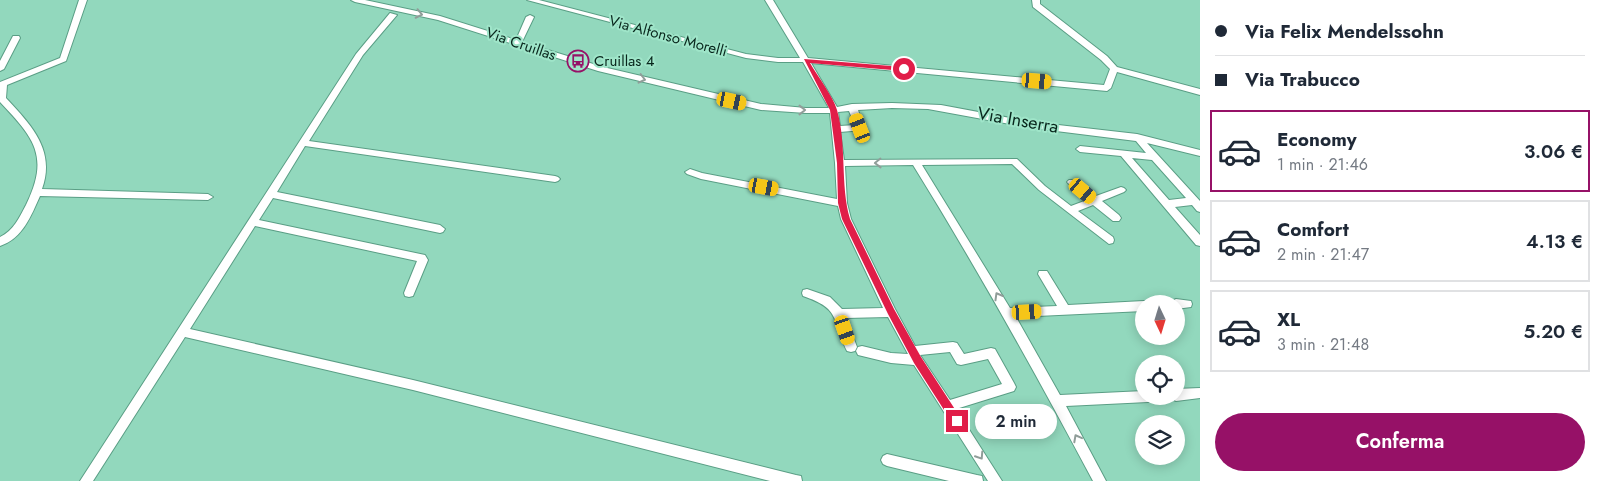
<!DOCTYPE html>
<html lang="it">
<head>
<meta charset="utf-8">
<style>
	:root { --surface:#fff; --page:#f6f6f7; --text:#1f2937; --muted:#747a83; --line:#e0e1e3; --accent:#961167 }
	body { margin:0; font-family:Jost,sans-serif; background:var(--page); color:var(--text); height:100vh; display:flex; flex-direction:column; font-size:19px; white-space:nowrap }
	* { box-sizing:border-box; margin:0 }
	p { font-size:16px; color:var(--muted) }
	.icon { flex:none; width:28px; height:28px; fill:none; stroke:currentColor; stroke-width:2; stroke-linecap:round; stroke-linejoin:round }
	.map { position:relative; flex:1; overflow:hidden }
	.details { display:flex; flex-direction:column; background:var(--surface); width:400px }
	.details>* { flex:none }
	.top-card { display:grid; align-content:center; height:110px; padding:0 15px; background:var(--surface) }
	.needle { width:32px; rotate:176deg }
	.buttons { position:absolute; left:1135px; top:295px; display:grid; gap:10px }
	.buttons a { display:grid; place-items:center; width:50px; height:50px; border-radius:50%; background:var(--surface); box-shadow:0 2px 12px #0003; font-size:25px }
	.end { position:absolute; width:22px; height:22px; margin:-11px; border:6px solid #e11d48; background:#fff; box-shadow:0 0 0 2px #fff }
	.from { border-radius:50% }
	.bubble { position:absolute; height:35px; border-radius:18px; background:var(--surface); box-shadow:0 2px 12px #0003; font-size:16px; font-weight:600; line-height:35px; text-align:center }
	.car { position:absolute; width:15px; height:30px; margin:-15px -8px; border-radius:6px; box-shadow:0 0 4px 1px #0007; background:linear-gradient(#f5c518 24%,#345 0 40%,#f5c518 0 76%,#345 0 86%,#f5c518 0) }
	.top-card b { display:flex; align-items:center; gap:18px; height:48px; font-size:19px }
	.top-card b+b { border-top:1px solid var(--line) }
	.top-card i { width:12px; height:12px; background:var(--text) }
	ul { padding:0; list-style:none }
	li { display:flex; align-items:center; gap:15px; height:82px; margin:0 10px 8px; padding:0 5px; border:2px solid var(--line); border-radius:0px }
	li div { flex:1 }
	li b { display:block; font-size:19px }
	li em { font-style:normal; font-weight:600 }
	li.current { border-color:var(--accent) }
	li>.icon { width:45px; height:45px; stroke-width:1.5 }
	.button { display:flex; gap:10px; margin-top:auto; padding:10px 15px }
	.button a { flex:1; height:58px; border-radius:30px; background:var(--accent); color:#fff; font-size:20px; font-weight:600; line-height:58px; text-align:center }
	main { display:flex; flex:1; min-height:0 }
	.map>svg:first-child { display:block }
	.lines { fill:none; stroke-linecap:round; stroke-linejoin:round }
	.street-casing { stroke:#5a9e85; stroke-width:2 }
	.street { fill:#fff; fill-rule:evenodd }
	.oneway { stroke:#909d99 }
	.route { fill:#e11d48 }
	.labels { text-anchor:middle; stroke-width:4; stroke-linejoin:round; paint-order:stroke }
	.far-street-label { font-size:15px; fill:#08261c; stroke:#9fe5c9 }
	.far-poi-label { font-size:15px; fill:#08261c; stroke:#9fe5c9; text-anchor:start }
	.street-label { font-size:18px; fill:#08261c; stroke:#9fe5c9 }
</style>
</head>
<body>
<main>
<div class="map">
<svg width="1200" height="481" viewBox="0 0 1200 481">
	<rect width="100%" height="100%" fill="#92d8bd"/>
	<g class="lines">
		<g class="street-casing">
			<path id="street" d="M79 0H87L66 61 7 85 6 98C31 125 56 150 42 189L208 194 213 197 208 200 40 196C31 216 23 238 0 246V237C14 230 19 218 26 205 50 156 34 138 0 102V82L60 58Z
				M351 0H365L440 16 516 40 526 17 530 15 534 17 522 42 603 67 761 104 806 108H829L803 62H778L746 58 527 0H539L746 54 778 58H800L765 0H773L808 58 1104 85 1110 69 1101 60 1033 7 1032 0H1040V4L1107 56 1117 67 1200 89V95L1117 72 1111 88 1107 91 811 63 837 107 852 104 892 103 941 105 1032 122 1137 134 1200 150V156L1147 143 1200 201V212L1197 211 1192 205 1175 207 1200 235V246L1196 245 1121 156 1080 152 1076 149 1080 146 1146 153 1136 141 1032 128 928 109 892 108 858 110 864 128 863 130 840 132 844 160 1017 159 1045 186 1071 206 1087 200 1069 184 1067 182 1069 180H1075L1096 196 1121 187 1124 188 1126 190 1124 192 1102 201 1119 215 1121 218 1119 221H1113L1093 205 1078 211 1113 237 1114 240 1113 243 1109 244 1039 190 1012 164 922 165 1010 308 1057 306 1038 274 1039 271H1047L1068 305 1144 301 1148 303 1144 304V311L1016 317 1060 395 1144 391V396H1154L1152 400 1148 402 1066 406 1106 481H1093C1036 374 977 268 913 165L845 166 847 203 851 219 895 309 915 346 953 342 957 343 964 354 991 348 995 349 1014 383 1016 387 1014 391 956 409 1002 481H988L914 365 891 363 858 355 856 351 858 347 862 346 891 353 908 354 888 317 846 318 857 347 855 351 851 352 847 351C832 319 841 309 803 296L802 293 803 290 807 289 830 297 842 309 883 308 841 219 838 206 701 179 687 174 685 172 690 169 702 173 837 199 835 163 830 113H806L761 110 598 71 438 20 355 2ZM849 111 855 125 840 126 838 112ZM1132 158 1152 160 1186 198 1169 200ZM950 352 957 364 961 365 988 359 1002 384 950 400 920 355Z
				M390 13 397 15 363 55 309 141 555 176 558 177 560 179 558 181 555 182 305 146 277 192 440 225 445 229 443 232 440 233 273 198 259 220 425 255 428 260 413 296 409 297 405 296 404 293 417 261 255 226 190 329 413 380 796 475 801 476 802 481H770L413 390 185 337 93 481H80L356 54Z
				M13 36H19L20 38 4 69 0 71V61Z
				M1176 299 1191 301 1192 304 1191 307 1176 309V304H1171L1172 301Z
				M1200 388V398L1176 401 1172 399 1171 396H1176V389Z
				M887 454 977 475 982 476 983 481H949L887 466 883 464 881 460 883 456Z"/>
		</g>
		<use href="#street" class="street"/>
	</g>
	<defs><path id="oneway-chevron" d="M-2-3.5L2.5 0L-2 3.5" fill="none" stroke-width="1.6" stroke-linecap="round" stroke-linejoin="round" transform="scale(1.25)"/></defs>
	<g class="oneway">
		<use href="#oneway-chevron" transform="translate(419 14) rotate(12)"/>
		<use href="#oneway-chevron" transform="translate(642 79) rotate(14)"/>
		<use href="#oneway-chevron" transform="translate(802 110)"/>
		<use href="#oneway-chevron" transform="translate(878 163) rotate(179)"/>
		<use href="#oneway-chevron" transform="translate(998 296) rotate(-120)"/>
		<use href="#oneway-chevron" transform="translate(1077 438) rotate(-118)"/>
		<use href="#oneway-chevron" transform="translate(980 456) rotate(57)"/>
	</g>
	<path class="route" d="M804 59 904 67 907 69 904 71 810 63C818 77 833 96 837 110 847 144 840 185 850 219L894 309 921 357 960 417V424H953L914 363 888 314 842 219 838 203 837 163 830 110Z"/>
	<defs>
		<g id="bus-ring" transform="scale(1.125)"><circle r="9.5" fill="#9fe5c9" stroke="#961167" stroke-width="1.5"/><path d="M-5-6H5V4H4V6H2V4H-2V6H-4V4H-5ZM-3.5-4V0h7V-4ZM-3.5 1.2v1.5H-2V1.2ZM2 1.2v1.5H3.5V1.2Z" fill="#961167"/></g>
	</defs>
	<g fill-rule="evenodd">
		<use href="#bus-ring" x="578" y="61"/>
	</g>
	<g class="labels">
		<g class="far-street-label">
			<text transform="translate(668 36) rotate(15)" y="5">Via Alfonso Morelli</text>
			<text transform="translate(521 44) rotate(19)" y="5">Via Cruillas</text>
		</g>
		<g class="far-poi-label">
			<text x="594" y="66">Cruillas 4</text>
		</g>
		<g class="street-label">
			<text transform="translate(1018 120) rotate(10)" y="6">Via Inserra</text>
		</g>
	</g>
</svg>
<div class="buttons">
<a><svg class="needle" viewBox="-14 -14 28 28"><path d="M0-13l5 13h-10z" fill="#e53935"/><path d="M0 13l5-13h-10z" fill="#747a83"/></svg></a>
<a><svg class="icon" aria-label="locate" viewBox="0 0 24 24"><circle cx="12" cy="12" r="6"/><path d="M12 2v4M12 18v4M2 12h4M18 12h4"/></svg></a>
<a><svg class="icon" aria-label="layers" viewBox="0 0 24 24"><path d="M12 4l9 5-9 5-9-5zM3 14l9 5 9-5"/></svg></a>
</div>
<i class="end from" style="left:904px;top:69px"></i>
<i class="end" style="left:957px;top:421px"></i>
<div class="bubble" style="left:975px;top:404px;width:82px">2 min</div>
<i class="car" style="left:1037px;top:81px;rotate:95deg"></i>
<i class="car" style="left:732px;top:101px;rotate:102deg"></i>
<i class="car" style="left:860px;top:128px;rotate:339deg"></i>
<i class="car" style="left:764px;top:187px;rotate:100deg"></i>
<i class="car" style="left:1083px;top:191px;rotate:130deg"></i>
<i class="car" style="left:1027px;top:312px;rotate:87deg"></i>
<i class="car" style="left:845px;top:330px;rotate:161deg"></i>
</div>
<section class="details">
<div class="top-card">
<b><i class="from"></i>Via Felix Mendelssohn</b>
<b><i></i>Via Trabucco</b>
</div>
<ul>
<li class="current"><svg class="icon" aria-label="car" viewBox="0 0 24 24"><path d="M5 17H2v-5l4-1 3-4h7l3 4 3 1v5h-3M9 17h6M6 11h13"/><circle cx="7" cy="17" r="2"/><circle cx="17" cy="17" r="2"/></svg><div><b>Economy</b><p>1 min · 21:46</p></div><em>3.06 €</em></li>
<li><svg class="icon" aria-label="car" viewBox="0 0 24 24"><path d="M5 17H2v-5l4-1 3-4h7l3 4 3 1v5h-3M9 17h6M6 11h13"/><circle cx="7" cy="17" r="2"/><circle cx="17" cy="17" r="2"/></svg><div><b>Comfort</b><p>2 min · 21:47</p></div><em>4.13 €</em></li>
<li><svg class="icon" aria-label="car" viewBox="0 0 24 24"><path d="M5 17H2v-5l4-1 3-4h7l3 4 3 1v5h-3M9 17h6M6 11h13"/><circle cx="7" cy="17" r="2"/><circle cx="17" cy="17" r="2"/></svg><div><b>XL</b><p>3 min · 21:48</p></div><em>5.20 €</em></li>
</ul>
<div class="button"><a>Conferma</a></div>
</section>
</main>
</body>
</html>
